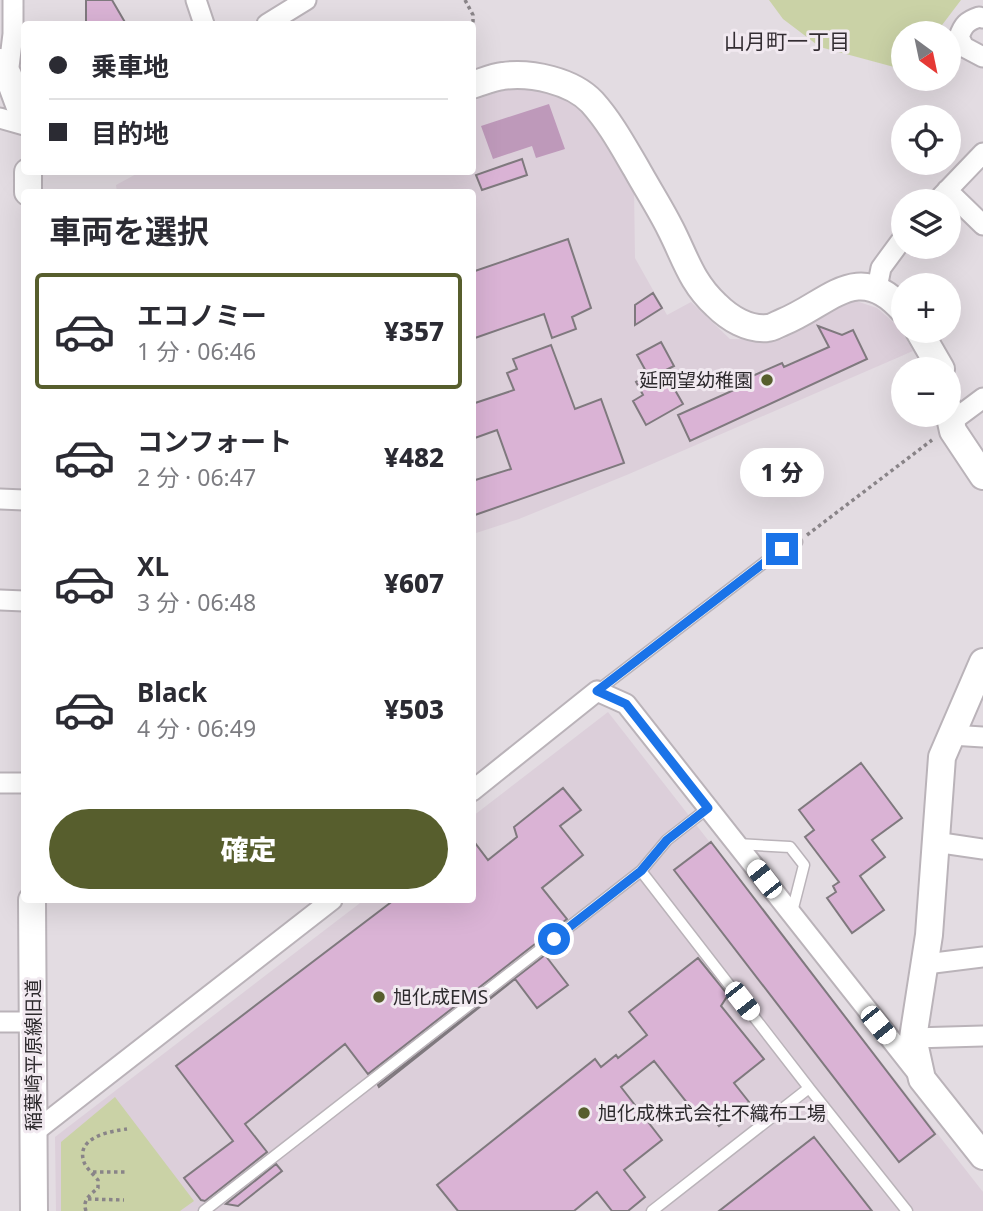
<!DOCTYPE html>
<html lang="ja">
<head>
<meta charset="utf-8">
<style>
	:root { --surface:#fff; --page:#f2f2f3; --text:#2b2b33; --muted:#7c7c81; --line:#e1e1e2; --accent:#575e2d }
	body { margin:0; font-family:"Noto Sans","Noto Sans JP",sans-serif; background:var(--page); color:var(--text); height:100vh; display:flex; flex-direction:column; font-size:26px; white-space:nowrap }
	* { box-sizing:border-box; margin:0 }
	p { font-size:23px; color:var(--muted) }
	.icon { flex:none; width:38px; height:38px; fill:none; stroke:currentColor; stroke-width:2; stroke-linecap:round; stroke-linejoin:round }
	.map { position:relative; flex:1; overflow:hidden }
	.details { position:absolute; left:21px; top:189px; width:455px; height:714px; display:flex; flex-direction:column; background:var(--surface); border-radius:7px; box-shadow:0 7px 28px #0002 }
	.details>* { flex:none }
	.hud { position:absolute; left:21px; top:21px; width:455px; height:154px; border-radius:7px; box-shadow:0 7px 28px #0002; display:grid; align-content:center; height:154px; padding:0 28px; background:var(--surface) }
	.needle { width:46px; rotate:147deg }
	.buttons { position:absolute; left:891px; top:21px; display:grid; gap:14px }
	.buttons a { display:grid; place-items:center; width:70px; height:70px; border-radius:50%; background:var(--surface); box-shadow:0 7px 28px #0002; font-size:35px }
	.end { position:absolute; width:32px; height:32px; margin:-16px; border:9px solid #1a73e8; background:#fff; box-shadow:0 0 0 4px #fff }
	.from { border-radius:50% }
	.bubble { position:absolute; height:49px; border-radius:24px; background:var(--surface); box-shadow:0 7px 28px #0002; font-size:23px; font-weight:800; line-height:49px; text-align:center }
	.car { position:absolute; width:21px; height:42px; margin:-21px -10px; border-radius:9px; box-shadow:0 0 5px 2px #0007; background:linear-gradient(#fff 24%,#345 0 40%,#fff 0 76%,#345 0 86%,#fff 0) }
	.hud b { display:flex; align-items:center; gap:24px; height:66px; font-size:26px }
	.hud b+b { border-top:2px solid var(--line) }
	.hud i { width:18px; height:18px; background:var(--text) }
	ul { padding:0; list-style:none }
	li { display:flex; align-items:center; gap:21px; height:116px; margin:0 14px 10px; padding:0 14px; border:4px solid transparent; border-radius:7px }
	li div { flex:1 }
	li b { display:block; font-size:26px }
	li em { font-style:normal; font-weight:800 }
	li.selected { border-color:var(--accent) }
	li>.icon { width:63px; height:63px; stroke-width:1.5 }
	h2 { padding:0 28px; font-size:32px; line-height:84px }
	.primary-button { display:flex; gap:14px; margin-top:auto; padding:14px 28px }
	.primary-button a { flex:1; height:80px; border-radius:42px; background:var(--accent); color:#fff; font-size:28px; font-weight:800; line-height:80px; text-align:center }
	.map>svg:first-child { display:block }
	.built { fill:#dccfda }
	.green { fill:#cad2a6 }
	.water { fill:#be99ba }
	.building { fill:#dab3d5; stroke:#7f797e; stroke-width:2 }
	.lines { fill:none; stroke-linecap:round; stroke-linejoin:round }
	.lane-casing { stroke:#bab3b9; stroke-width:13 }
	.street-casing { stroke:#bab3b9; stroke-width:23 }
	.secondary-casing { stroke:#bab3b9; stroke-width:30 }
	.path { stroke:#898488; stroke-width:3.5; stroke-dasharray:3.5 3.5; stroke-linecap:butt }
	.lane { stroke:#fff; stroke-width:10 }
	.street { stroke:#fff; stroke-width:19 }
	.secondary { stroke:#fff; stroke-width:26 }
	.route { stroke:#1a73e8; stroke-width:9 }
	.poi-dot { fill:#575e2d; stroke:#f1e9f0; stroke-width:2.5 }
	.labels { text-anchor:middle; stroke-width:6; stroke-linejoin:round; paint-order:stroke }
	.poi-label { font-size:19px; fill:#2d2a2d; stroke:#f1e9f0; text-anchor:start }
	.street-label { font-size:19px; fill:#2d2a2d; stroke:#f1e9f0 }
	.neighbourhood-label { font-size:21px; fill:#332d32; stroke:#f1e9f0 }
</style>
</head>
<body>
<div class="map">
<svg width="983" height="1211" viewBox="0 0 983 1211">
	<rect width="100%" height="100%" fill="#e3dce2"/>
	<path class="built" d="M508 88 541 89 577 105 607 146 634 189 635 258 667 315 691 302 730 339 781 340 809 326 834 306 856 301 877 308 900 328 913 351 629 474 519 519 473 534 472 192H117L116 185 140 172H472L473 101Z
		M608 712 983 1192V1211H56L55 1137 364 900H472L473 816Z"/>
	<path class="green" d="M769 0H961L936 33H903V61L894 67 820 47 783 19Z
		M115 1097 194 1201 180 1211H61V1142Z"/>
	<path class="water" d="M549 104 565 149 536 158 532 146 493 159 481 126Z"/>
	<path class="building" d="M86 0H112L126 24H86Z
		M522 159 527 175 482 190 476 175Z
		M568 239 591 308 572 317 576 329 552 338 544 314 472 339V272Z
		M653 293 662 308 635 325V305Z
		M818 326 842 335 853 330 867 359 690 441 678 415 743 386 741 381 782 363 784 367 829 347Z
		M661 342 674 366 664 371 683 404 646 425 633 401 643 395 636 382 648 375 637 355Z
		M551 345 575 409 601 399 624 463 472 516V481L511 469 497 430 472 439V404L514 390 507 373 517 369 513 359Z
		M861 763 902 818 872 840 885 857 860 876 884 910 852 933 827 898 836 892 833 886 839 882 805 837 814 830 799 810Z
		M563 788 581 810 560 826 583 855 542 888 567 919 368 1074 345 1044 245 1124 267 1152 205 1201 201 1200 184 1178 233 1141 176 1066 394 900H472V839L488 860 517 837 514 827Z
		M711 842 935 1134 899 1162 674 870Z
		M545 955 568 985 537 1008 515 979 379 1087 378 1085Z
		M698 958 728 995 721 1006 764 1059 734 1083 749 1102 719 1126 704 1108 696 1114 654 1061 621 1087 662 1140 624 1170 645 1197 628 1211H612L597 1192 574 1211H458L437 1185 595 1059 601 1067 616 1055 618 1058 647 1035 629 1012Z
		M814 1137 872 1211H719Z
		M276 1164 282 1171 238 1206 226 1204Z"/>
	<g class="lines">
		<g class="lane-casing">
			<path id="lane" d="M597 691 782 549 797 542
				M737 844 790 847 804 865 792 912
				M641 871 667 840 708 808
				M204 1211 641 871 809 1088
				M652 1211 809 1088 907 1211"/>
		</g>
		<g class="street-casing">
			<path id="street" d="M196 0 204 24
				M983 18 979 17C967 21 963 25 959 37L964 47 983 57
				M267 24 306 0
				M8 75 13 34V0
				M0 118 24 125
				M947 190 983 225
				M937 201 983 153
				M877 288 881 268 903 238
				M951 422 983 398
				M0 499 24 500
				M0 600 24 601
				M951 735 983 737
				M0 783H24
				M472 791 597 691 626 704 919 1075
				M935 842 983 849
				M926 964 983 957
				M0 1022H33
				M913 1038 983 1036
				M33 1133 332 900"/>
		</g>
		<g class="secondary-casing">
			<path id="secondary" d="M0 62 8 75 24 118
				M472 85C482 82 493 77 503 76 531 72 572 81 592 102 610 122 623 146 636 168 647 188 660 208 670 228 685 257 691 282 716 305 729 318 748 330 768 328 772 328 778 324 783 322 828 304 858 259 903 310
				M28 172V192
				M919 331 941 369
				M948 408 953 431 983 476
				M983 662 942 757 929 935 913 1038 922 1079 983 1156
				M32 900 34 1211"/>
		</g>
		<path class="path" d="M465 0 473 15V62
			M807 535 932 440
			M93 1172H126
			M88 1199 124 1200
			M86 1211C82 1200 90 1195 98 1188V1180C94 1175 86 1168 84 1162 75 1137 111 1131 127 1129"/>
		<use href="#lane" class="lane"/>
		<use href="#street" class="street"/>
		<use href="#secondary" class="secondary"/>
	</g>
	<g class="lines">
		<path class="route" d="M554 939 641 871 667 840 708 808 626 704 597 691 782 549"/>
	</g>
	<g class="poi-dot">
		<circle cx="767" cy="380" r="7"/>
		<circle cx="379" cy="997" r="7"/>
		<circle cx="584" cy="1113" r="7"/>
	</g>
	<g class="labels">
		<g class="poi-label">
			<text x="753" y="387" text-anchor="end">延岡望幼稚園</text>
			<text x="393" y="1004">旭化成EMS</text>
			<text x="598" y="1120">旭化成株式会社不織布工場</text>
		</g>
		<g class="street-label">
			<text transform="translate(33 1055) rotate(-90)" y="7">稲葉崎平原線旧道</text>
		</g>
		<g class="neighbourhood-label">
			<text x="787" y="49">山月町一丁目</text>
		</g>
	</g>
</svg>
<div class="buttons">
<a><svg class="needle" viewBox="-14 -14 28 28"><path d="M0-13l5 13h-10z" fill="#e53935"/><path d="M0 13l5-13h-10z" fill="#7c7c81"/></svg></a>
<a><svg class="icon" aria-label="locate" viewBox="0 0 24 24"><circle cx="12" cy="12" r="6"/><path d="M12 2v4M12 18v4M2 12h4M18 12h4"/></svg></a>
<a><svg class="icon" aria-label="layers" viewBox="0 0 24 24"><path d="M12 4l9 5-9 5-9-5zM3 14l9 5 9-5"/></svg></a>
<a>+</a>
<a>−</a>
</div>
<i class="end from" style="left:554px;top:939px"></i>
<i class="end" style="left:782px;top:549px"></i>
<div class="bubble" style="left:740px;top:448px;width:84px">1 分</div>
<i class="car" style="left:764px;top:879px;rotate:322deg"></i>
<i class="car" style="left:742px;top:1001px;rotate:142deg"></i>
<i class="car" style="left:878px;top:1025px;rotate:141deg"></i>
<div class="hud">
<b><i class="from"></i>乗車地</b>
<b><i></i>目的地</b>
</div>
<section class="details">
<h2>車両を選択</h2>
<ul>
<li class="selected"><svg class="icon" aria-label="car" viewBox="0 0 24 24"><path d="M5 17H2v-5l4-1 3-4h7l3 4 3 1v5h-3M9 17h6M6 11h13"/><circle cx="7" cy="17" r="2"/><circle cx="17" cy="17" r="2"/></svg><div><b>エコノミー</b><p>1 分 · 06:46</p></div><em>¥357</em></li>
<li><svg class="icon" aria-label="car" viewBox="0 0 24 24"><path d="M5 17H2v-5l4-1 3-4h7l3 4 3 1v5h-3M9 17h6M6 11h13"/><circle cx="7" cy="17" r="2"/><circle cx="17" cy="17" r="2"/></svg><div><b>コンフォート</b><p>2 分 · 06:47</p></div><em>¥482</em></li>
<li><svg class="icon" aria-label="car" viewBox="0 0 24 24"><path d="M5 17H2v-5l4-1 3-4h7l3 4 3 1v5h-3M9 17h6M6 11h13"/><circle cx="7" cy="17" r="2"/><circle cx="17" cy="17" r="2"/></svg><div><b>XL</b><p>3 分 · 06:48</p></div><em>¥607</em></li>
<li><svg class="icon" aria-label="car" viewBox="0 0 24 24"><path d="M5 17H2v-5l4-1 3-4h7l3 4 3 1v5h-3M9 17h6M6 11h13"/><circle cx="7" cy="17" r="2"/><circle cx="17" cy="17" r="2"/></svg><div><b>Black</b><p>4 分 · 06:49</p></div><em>¥503</em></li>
</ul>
<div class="primary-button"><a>確定</a></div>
</section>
</div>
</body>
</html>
